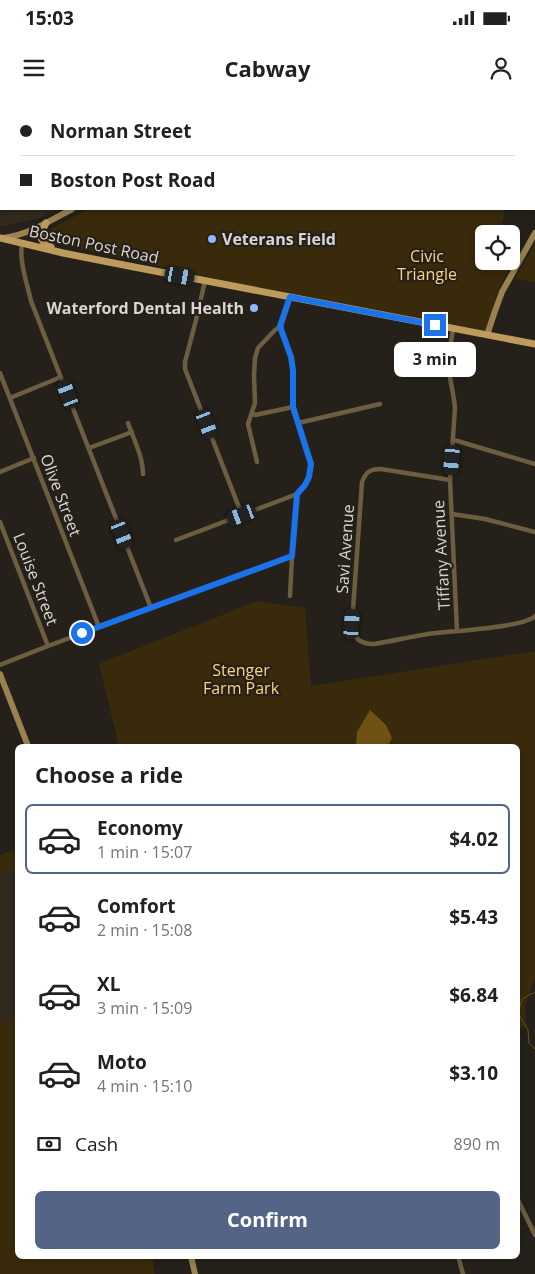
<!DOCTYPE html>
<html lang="en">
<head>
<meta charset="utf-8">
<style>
	:root { --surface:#fff; --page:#f2f2f2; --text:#202124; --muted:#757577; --line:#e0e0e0; --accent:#536486 }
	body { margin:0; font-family:"Open Sans",sans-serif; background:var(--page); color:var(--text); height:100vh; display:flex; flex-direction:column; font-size:19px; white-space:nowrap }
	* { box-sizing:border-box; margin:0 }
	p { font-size:16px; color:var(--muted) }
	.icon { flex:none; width:28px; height:28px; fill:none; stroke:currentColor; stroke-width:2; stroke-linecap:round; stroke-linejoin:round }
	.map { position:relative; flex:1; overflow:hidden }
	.side { position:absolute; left:15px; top:644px; width:505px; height:515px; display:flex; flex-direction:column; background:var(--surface); border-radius:8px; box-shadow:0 2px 8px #0003 }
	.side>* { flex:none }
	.banner { position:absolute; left:0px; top:0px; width:535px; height:110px; box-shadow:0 2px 8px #0003; display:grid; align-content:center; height:110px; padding:0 20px; background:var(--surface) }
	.fabs { position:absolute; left:475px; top:125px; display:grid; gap:10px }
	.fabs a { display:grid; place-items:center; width:45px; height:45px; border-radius:8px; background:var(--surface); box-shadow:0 2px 8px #0003; font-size:25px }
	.end { position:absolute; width:22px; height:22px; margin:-11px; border:6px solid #1a73e8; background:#fff; box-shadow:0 0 0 2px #fff }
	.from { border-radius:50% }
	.bubble { position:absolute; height:35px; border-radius:8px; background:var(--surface); box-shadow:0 2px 8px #0003; font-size:16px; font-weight:700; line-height:35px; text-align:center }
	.car { position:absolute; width:15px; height:30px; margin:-15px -8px; border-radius:6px; box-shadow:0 0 4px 1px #0007; background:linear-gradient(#222 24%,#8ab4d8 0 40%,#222 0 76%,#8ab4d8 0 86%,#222 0) }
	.banner b { display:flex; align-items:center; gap:18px; height:48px; font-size:19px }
	.banner b+b { border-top:1px solid var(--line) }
	.banner i { width:12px; height:12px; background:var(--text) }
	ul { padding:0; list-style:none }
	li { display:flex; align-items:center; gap:15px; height:70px; margin:0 10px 8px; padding:0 10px; border:2px solid transparent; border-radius:8px }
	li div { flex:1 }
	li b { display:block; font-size:19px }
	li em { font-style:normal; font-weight:700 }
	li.current { border-color:var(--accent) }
	li>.icon { width:45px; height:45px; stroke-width:1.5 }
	h2 { padding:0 20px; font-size:22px; line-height:60px }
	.pay { display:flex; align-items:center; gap:12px; height:55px; padding:0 20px; font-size:19px }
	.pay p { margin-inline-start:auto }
	.action { display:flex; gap:10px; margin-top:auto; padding:10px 20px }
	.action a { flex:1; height:58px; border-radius:8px; background:var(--accent); color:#fff; font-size:20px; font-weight:700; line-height:58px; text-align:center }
	.status { display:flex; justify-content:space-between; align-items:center; height:35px; padding:0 25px; background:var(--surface); direction:ltr }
	.status svg { height:14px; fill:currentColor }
	header { display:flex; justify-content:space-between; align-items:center; height:65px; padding:0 20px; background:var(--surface); font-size:22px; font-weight:700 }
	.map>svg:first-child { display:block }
	.built { fill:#312a1d }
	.green { fill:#392a0b }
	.water { fill:#6e5212 }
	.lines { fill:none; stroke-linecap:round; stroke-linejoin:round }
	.stream { stroke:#6e5212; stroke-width:1 }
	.street { stroke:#6e5e41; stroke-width:4.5 }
	.secondary { stroke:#9a8150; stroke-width:6 }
	.primary { stroke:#bc9b5c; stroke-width:7 }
	.route { stroke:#1a73e8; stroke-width:6 }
	.poi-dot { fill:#92b7fd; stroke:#25211a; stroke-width:2 }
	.labels { text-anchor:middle; stroke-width:4.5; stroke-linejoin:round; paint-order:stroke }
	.poi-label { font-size:16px; font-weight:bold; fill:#d9d6d1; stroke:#25211a; text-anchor:start }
	.street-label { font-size:16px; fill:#d9d6d1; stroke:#25211a }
	.park-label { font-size:16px; fill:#fdd383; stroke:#25211a }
</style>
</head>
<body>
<div class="status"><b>15:03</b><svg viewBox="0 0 49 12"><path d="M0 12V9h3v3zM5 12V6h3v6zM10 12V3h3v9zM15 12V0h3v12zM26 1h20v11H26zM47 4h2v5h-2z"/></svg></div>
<header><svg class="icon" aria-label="menu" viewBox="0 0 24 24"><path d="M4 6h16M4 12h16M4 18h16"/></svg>Cabway<svg class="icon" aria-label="person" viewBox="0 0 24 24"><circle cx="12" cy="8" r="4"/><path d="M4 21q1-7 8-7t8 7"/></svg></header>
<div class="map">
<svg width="535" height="1174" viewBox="0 0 535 1174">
	<rect width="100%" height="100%" fill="#25211a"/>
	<path class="built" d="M0 0H263L260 1H1V109H57L40 118 3 126H0Z
		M17 768V916L0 923V773Z"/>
	<path class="green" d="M285 0H512L513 1H283Z
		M88 109H505L500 134H484V161L511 164 496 196 487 235 283 193 52 143 48 140 47 134 49 130Z
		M535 144V182L515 179Z
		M257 501 305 508 311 586 535 551V878L525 907 526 927 518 929V646H119L99 564Z
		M17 749V768L0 773V755Z
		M17 916 18 1156H153L154 1173 155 1174H0V923Z"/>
	<path class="water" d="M370 610 386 625 392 638 388 646H356L357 632Z"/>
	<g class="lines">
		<path class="stream" d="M535 892 522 899 518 913 528 930 529 943 535 949"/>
		<path class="street" d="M22 143C19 162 27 183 31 201L151 508
			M205 181 196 220 185 262V269L242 415
			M290 197 281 226 282 233 291 257 293 270V307L311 364 309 377 305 385 297 394 292 456 290 496
			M453 229C451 242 448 256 449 269 450 282 454 295 455 308L450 380 457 531
			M0 273 99 527
			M10 298 61 277
			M252 313 255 315 293 307
			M128 323C134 340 143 357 143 374
			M298 323 380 304
			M454 340 535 364
			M89 348 132 332
			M257 362 248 324 255 303 254 275 255 258 258 248 275 230 281 226
			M0 372 34 358
			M450 380 381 369C370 369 366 372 362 382L352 524C353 538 359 544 374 544 392 541 410 537 428 534 448 531 523 528 535 516
			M452 414 485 419 535 432
			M0 422 48 546
			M176 440 297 394
			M0 565 48 546 292 456
			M518 1100 535 1135
			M458 1156 463 1174"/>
		<path class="secondary" d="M272 1 274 0
			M3 138C28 135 50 121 72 109
			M487 235 495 211 502 192 535 133
			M0 574 28 646
			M191 1156 195 1174"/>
		<path class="primary" d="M46 123 42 131 41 138 45 144 51 147
			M0 138 63 153 134 167 535 244"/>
	</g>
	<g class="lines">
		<path class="route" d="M82 533 292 456 297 394 305 385 309 377 311 364 293 307V270L291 257 282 232 280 226 290 197 435 225"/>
	</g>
	<g class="poi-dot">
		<circle cx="212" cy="139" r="5"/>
		<circle cx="254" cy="208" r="5"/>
	</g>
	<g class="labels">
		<g class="poi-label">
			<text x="222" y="145">Veterans Field</text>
			<text x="244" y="214" text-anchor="end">Waterford Dental Health</text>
		</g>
		<g class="street-label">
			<text transform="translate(94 144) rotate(12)" y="6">Boston Post Road</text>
			<text transform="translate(61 395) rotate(69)" y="6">Olive Street</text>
			<text transform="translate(345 449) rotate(-86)" y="6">Savi Avenue</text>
			<text transform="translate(441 455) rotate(-93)" y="6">Tiffany Avenue</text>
			<text transform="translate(36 479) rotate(69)" y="6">Louise Street</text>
		</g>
		<g class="park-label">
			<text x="427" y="162">Civic<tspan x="427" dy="18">Triangle</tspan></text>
			<text x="241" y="576">Stenger<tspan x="241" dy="18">Farm Park</tspan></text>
		</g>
	</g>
</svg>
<div class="fabs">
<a><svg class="icon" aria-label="locate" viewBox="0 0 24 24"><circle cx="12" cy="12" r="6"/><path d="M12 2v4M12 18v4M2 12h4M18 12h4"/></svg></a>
</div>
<i class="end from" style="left:82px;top:533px"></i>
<i class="end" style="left:435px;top:225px"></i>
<div class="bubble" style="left:394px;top:242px;width:82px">3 min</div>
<i class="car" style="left:180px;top:176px;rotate:100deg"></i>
<i class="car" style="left:68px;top:294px;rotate:339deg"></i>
<i class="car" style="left:207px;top:324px;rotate:159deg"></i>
<i class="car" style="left:452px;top:360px;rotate:185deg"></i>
<i class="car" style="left:242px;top:415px;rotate:249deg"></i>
<i class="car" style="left:122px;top:434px;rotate:158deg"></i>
<i class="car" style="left:352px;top:524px;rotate:4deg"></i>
<div class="banner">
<b><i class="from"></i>Norman Street</b>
<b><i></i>Boston Post Road</b>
</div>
<section class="side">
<h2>Choose a ride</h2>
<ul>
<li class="current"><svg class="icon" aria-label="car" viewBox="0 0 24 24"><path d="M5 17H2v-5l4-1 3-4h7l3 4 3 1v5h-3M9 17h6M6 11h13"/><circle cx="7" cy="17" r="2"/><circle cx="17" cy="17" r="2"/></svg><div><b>Economy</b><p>1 min · 15:07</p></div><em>$4.02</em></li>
<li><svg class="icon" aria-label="car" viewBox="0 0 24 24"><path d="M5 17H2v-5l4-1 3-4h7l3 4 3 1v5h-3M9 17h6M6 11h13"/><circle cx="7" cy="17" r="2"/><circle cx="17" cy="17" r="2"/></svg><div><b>Comfort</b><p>2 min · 15:08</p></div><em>$5.43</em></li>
<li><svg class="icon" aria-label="car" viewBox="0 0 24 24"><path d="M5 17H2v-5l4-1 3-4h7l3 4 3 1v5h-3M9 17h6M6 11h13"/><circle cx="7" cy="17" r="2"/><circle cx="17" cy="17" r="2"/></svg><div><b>XL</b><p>3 min · 15:09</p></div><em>$6.84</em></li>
<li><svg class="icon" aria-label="car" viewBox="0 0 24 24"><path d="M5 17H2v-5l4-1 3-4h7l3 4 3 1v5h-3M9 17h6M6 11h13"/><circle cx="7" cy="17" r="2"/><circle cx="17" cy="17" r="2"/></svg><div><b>Moto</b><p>4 min · 15:10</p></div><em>$3.10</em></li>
</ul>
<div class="pay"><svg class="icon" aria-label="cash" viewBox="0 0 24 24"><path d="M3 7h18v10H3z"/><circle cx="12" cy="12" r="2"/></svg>Cash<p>890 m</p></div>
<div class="action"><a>Confirm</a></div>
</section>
</div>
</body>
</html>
